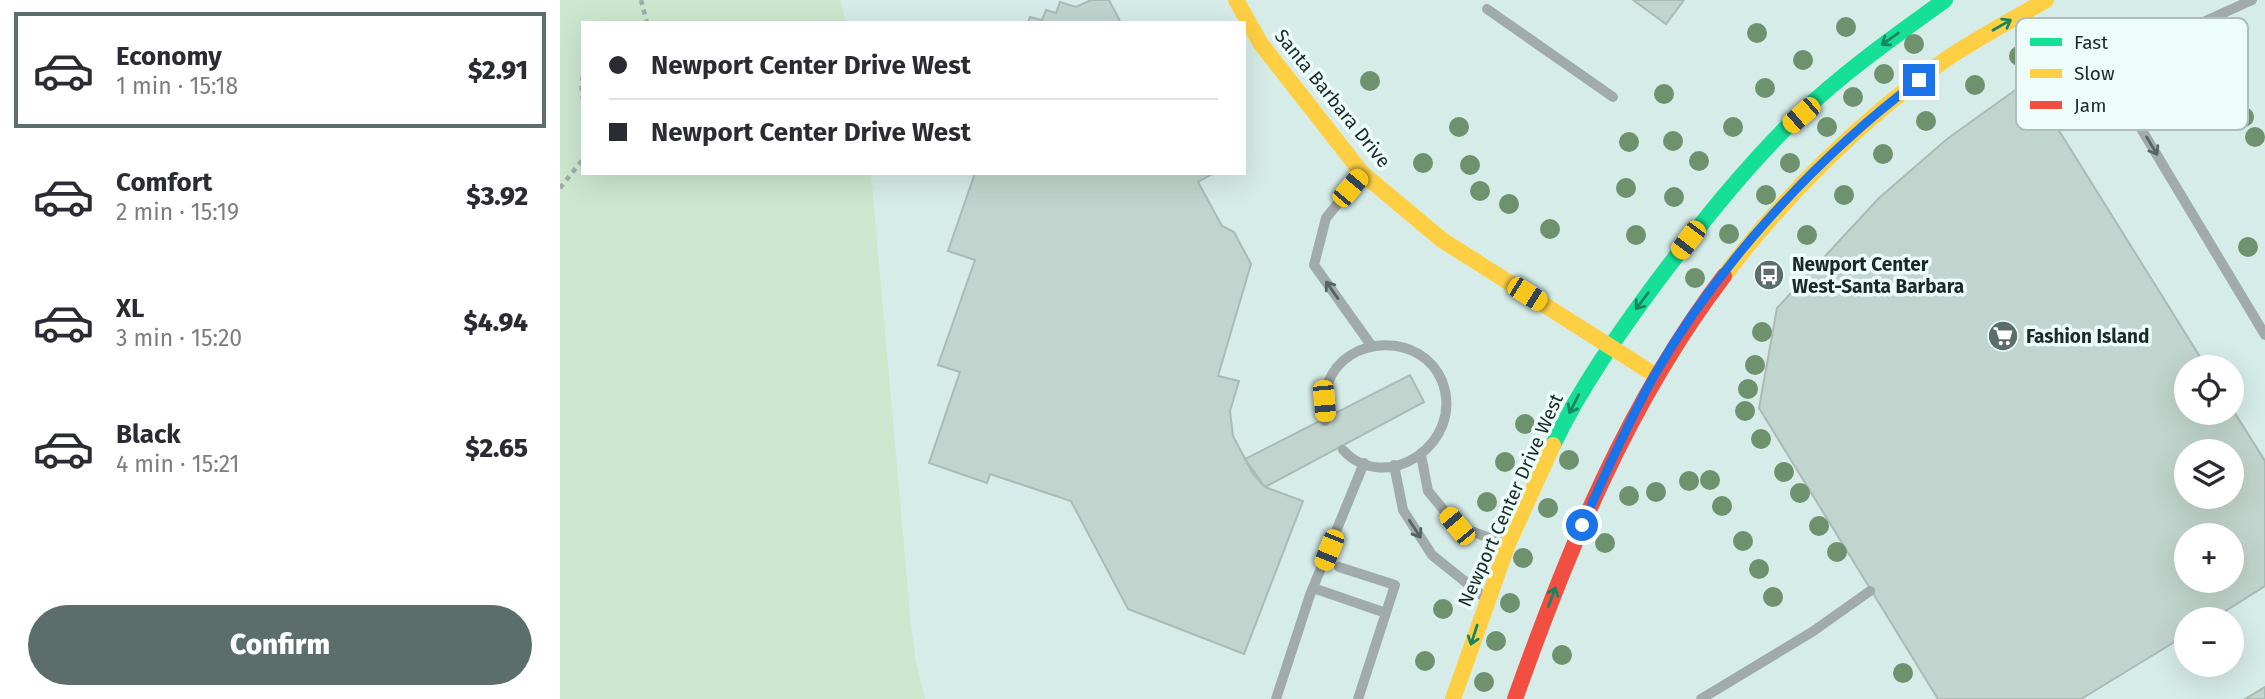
<!DOCTYPE html>
<html lang="en">
<head>
<meta charset="utf-8">
<style>
	:root { --surface:#fff; --page:#f2f2f3; --text:#2b2b33; --muted:#7c7c81; --line:#e1e1e2; --accent:#5c6e6b }
	body { margin:0; font-family:"Fira Sans",sans-serif; background:var(--page); color:var(--text); height:100vh; display:flex; flex-direction:column; font-size:26px; white-space:nowrap }
	* { box-sizing:border-box; margin:0 }
	p { font-size:23px; color:var(--muted) }
	.icon { flex:none; width:38px; height:38px; fill:none; stroke:currentColor; stroke-width:2; stroke-linecap:round; stroke-linejoin:round }
	.map { position:relative; flex:1; overflow:hidden }
	.drawer { display:flex; flex-direction:column; background:var(--surface); width:560px }
	.drawer>* { flex:none }
	.banner { position:absolute; left:21px; top:21px; width:665px; height:154px; border-radius:0px; box-shadow:0 7px 28px #0002; display:grid; align-content:center; height:154px; padding:0 28px; background:var(--surface) }
	.controls { position:absolute; left:1614px; top:355px; display:grid; gap:14px }
	.controls a { display:grid; place-items:center; width:70px; height:70px; border-radius:50%; background:var(--surface); box-shadow:0 7px 28px #0002; font-size:35px }
	.end { position:absolute; width:32px; height:32px; margin:-16px; border:9px solid #1a73e8; background:#fff; box-shadow:0 0 0 4px #fff }
	.from { border-radius:50% }
	.car { position:absolute; width:21px; height:42px; margin:-21px -10px; border-radius:9px; box-shadow:0 0 5px 2px #0007; background:linear-gradient(#f5c518 24%,#345 0 40%,#f5c518 0 76%,#345 0 86%,#f5c518 0) }
	.banner b { display:flex; align-items:center; gap:24px; height:66px; font-size:26px }
	.banner b+b { border-top:2px solid var(--line) }
	.banner i { width:18px; height:18px; background:var(--text) }
	ul { padding:12px 0 0; list-style:none }
	li { display:flex; align-items:center; gap:21px; height:116px; margin:0 14px 10px; padding:0 14px; border:4px solid transparent; border-radius:0px }
	li div { flex:1 }
	li b { display:block; font-size:26px }
	li em { font-style:normal; font-weight:800 }
	li.active { border-color:var(--accent) }
	li>.icon { width:63px; height:63px; stroke-width:1.5 }
	.action { display:flex; gap:14px; margin-top:auto; padding:14px 28px }
	.action a { flex:1; height:80px; border-radius:42px; background:var(--accent); color:#fff; font-size:28px; font-weight:800; line-height:80px; text-align:center }
	main { display:flex; flex:1; min-height:0 }
	.map>svg:first-child { display:block }
	.green { fill:#cbe8ce }
	.building { fill:#c0d5cd; stroke:#abbab5; stroke-width:2; fill-rule:evenodd }
	.lines { fill:none; stroke-linecap:round; stroke-linejoin:round }
	.path { stroke:#a0acab; stroke-width:4.5; stroke-dasharray:5 5; stroke-linecap:butt }
	.lane { stroke:#a0abaa; stroke-width:10 }
	.fast { stroke:#16e098; stroke-width:16 }
	.slow { stroke:#ffcf43; stroke-width:16 }
	.jam { stroke:#f24e42; stroke-width:16 }
	.tree { fill:#6e926e }
	.oneway { stroke:#188560 }
	.oneway2 { stroke:#566462 }
	.route { stroke:#1a73e8; stroke-width:9 }
	.labels { text-anchor:middle; stroke-width:7; stroke-linejoin:round; paint-order:stroke }
	.street-label { font-size:19px; fill:#1a2a27; stroke:#edfdfa }
	.poi-label { font-size:19px; font-weight:bold; fill:#1a2a27; stroke:#edfdfa; text-anchor:start }
	.key { fill:#edfdfa; stroke:#aebebb; stroke-width:2 }
	.key-label { font-size:19px; fill:#1a2a27 }
</style>
</head>
<body>
<main>
<section class="drawer">
<ul>
<li class="active"><svg class="icon" aria-label="car" viewBox="0 0 24 24"><path d="M5 17H2v-5l4-1 3-4h7l3 4 3 1v5h-3M9 17h6M6 11h13"/><circle cx="7" cy="17" r="2"/><circle cx="17" cy="17" r="2"/></svg><div><b>Economy</b><p>1 min · 15:18</p></div><em>$2.91</em></li>
<li><svg class="icon" aria-label="car" viewBox="0 0 24 24"><path d="M5 17H2v-5l4-1 3-4h7l3 4 3 1v5h-3M9 17h6M6 11h13"/><circle cx="7" cy="17" r="2"/><circle cx="17" cy="17" r="2"/></svg><div><b>Comfort</b><p>2 min · 15:19</p></div><em>$3.92</em></li>
<li><svg class="icon" aria-label="car" viewBox="0 0 24 24"><path d="M5 17H2v-5l4-1 3-4h7l3 4 3 1v5h-3M9 17h6M6 11h13"/><circle cx="7" cy="17" r="2"/><circle cx="17" cy="17" r="2"/></svg><div><b>XL</b><p>3 min · 15:20</p></div><em>$4.94</em></li>
<li><svg class="icon" aria-label="car" viewBox="0 0 24 24"><path d="M5 17H2v-5l4-1 3-4h7l3 4 3 1v5h-3M9 17h6M6 11h13"/><circle cx="7" cy="17" r="2"/><circle cx="17" cy="17" r="2"/></svg><div><b>Black</b><p>4 min · 15:21</p></div><em>$2.65</em></li>
</ul>
<div class="action"><a>Confirm</a></div>
</section>
<div class="map">
<svg width="1705" height="699" viewBox="0 0 1705 699">
	<rect width="100%" height="100%" fill="#d6ece8"/>
	<path class="green" d="M0 0H280L286 23H23V173H311L351 625 356 662 365 699H0Z"/>
	<path class="building" d="M531 0H549L561 23H468L470 17 482 20 486 10 496 13 500 2 516 7Z
		M1073 0H1124L1106 24Z
		M1468 81 1647 368H1626V413H1671V407L1705 461V586L1651 620H1626V635L1521 699H1378L1199 408 1217 308 1319 198 1387 139ZM1626 452H1671V497H1626ZM1626 536H1671V581H1626Z
		M415 173H654L638 182 662 226 674 232 691 264 658 376 679 381 670 411 673 436 693 474 705 487 743 501 684 654 568 609 511 501 430 474 427 483 369 463 400 372 378 365 415 260 388 251Z
		M850 375 864 402 705 487 685 459Z
		M1705 687V699H1685Z"/>
	<g class="lines">
		<path class="path" d="M81 0 87 23
			M23 76 21 84 23 99
			M0 188 23 159"/>
		<path class="lane" d="M1692 0 1544 67 1705 335
			M927 9 1053 97
			M802 174 766 218 754 265 811 345
			M765 421C764 408 763 396 768 383 786 334 862 332 882 381 906 444 825 496 783 450
			M861 455 868 491 897 526 946 544
			M834 465 843 510 872 555 923 596
			M779 567 835 585 798 699
			M753 588 826 613
			M716 699 750 595 804 463
			M1141 699 1252 632 1310 591"/>
		<path class="fast" d="M993 445C1021 386 1059 333 1098 280 1142 222 1187 165 1239 115 1284 72 1335 36 1385 0"/>
		<path class="slow" d="M676 0 701 44 802 173 882 240 1095 375
			M1164 276C1225 195 1302 119 1385 60 1417 38 1452 20 1486 0
			M893 699 948 544 993 445"/>
		<path class="jam" d="M955 699C1008 550 1068 402 1164 276"/>
	</g>
	<g class="tree">
		<circle cx="1286" cy="27" r="10"/>
		<circle cx="1197" cy="33" r="10"/>
		<circle cx="1354" cy="44" r="10"/>
		<circle cx="1459" cy="56" r="10"/>
		<circle cx="1243" cy="60" r="10"/>
		<circle cx="1324" cy="74" r="10"/>
		<circle cx="810" cy="81" r="10"/>
		<circle cx="1415" cy="85" r="10"/>
		<circle cx="1205" cy="88" r="10"/>
		<circle cx="1104" cy="94" r="10"/>
		<circle cx="1293" cy="97" r="10"/>
		<circle cx="1684" cy="117" r="10"/>
		<circle cx="1366" cy="121" r="10"/>
		<circle cx="899" cy="127" r="10"/>
		<circle cx="1173" cy="127" r="10"/>
		<circle cx="1267" cy="127" r="10"/>
		<circle cx="1695" cy="137" r="10"/>
		<circle cx="1113" cy="141" r="10"/>
		<circle cx="1069" cy="142" r="10"/>
		<circle cx="1323" cy="154" r="10"/>
		<circle cx="1139" cy="161" r="10"/>
		<circle cx="863" cy="163" r="10"/>
		<circle cx="1230" cy="163" r="10"/>
		<circle cx="910" cy="165" r="10"/>
		<circle cx="1066" cy="188" r="10"/>
		<circle cx="920" cy="191" r="10"/>
		<circle cx="1206" cy="195" r="10"/>
		<circle cx="1284" cy="195" r="10"/>
		<circle cx="1114" cy="197" r="10"/>
		<circle cx="949" cy="204" r="10"/>
		<circle cx="990" cy="229" r="10"/>
		<circle cx="1169" cy="234" r="10"/>
		<circle cx="1076" cy="235" r="10"/>
		<circle cx="1247" cy="235" r="10"/>
		<circle cx="1688" cy="247" r="10"/>
		<circle cx="1135" cy="278" r="10"/>
		<circle cx="1202" cy="332" r="10"/>
		<circle cx="1195" cy="365" r="10"/>
		<circle cx="1188" cy="389" r="10"/>
		<circle cx="1185" cy="411" r="10"/>
		<circle cx="965" cy="424" r="10"/>
		<circle cx="1201" cy="439" r="10"/>
		<circle cx="1009" cy="460" r="10"/>
		<circle cx="945" cy="462" r="10"/>
		<circle cx="1224" cy="472" r="10"/>
		<circle cx="1150" cy="480" r="10"/>
		<circle cx="1129" cy="481" r="10"/>
		<circle cx="1096" cy="492" r="10"/>
		<circle cx="1240" cy="493" r="10"/>
		<circle cx="1069" cy="496" r="10"/>
		<circle cx="927" cy="502" r="10"/>
		<circle cx="1162" cy="506" r="10"/>
		<circle cx="988" cy="508" r="10"/>
		<circle cx="1259" cy="526" r="10"/>
		<circle cx="1183" cy="541" r="10"/>
		<circle cx="1045" cy="543" r="10"/>
		<circle cx="1277" cy="552" r="10"/>
		<circle cx="963" cy="558" r="10"/>
		<circle cx="1199" cy="569" r="10"/>
		<circle cx="1213" cy="597" r="10"/>
		<circle cx="950" cy="603" r="10"/>
		<circle cx="883" cy="609" r="10"/>
		<circle cx="936" cy="641" r="10"/>
		<circle cx="1002" cy="655" r="10"/>
		<circle cx="865" cy="661" r="10"/>
		<circle cx="1343" cy="673" r="10"/>
		<circle cx="924" cy="682" r="10"/>
	</g>
	<defs><path id="oneway-shaft" d="M-6 0H5M1.5-3L5.5 0L1.5 3" fill="none" stroke-width="1.6" stroke-linecap="round" stroke-linejoin="round" transform="scale(1.75)"/></defs>
	<g class="oneway">
		<use href="#oneway-shaft" transform="translate(1442 25) rotate(-30)"/>
		<use href="#oneway-shaft" transform="translate(1330 39) rotate(145)"/>
		<use href="#oneway-shaft" transform="translate(1082 301) rotate(127)"/>
		<use href="#oneway-shaft" transform="translate(1014 404) rotate(117)"/>
		<use href="#oneway-shaft" transform="translate(992 597) rotate(-69)"/>
		<use href="#oneway-shaft" transform="translate(914 635) rotate(108)"/>
	</g>
	<g class="oneway2">
		<use href="#oneway-shaft" transform="translate(1592 146) rotate(59)"/>
		<use href="#oneway-shaft" transform="translate(772 290) rotate(-125)"/>
		<use href="#oneway-shaft" transform="translate(855 529) rotate(57)"/>
	</g>
	<g class="lines">
		<path class="route" d="M1022 525C1045 475 1067 424 1094 376 1158 264 1256 158 1359 80"/>
	</g>
	<defs>
		<g id="bus-disc" transform="scale(1.575)"><circle r="9.5" fill="#5c6e6b" stroke="#edfdfa"/><path d="M-5-6H5V4H4V6H2V4H-2V6H-4V4H-5ZM-3.5-4V0h7V-4ZM-3.5 1.2v1.5H-2V1.2ZM2 1.2v1.5H3.5V1.2Z" fill="#fff"/></g>
		<g id="supermarket-disc" transform="scale(1.575)"><circle r="9.5" fill="#5c6e6b" stroke="#edfdfa"/><path d="M-6-5.5h2.5l.6 2H6L4.5 2H-2.5L-4.4-4H-6ZM-1.5 3.2a1.3 1.3 0 1 0 .1 0ZM3 3.2a1.3 1.3 0 1 0 .1 0Z" fill="#fff"/></g>
	</defs>
	<g fill-rule="evenodd">
		<use href="#bus-disc" x="1209" y="275"/>
		<use href="#supermarket-disc" x="1443" y="336"/>
	</g>
	<g class="labels">
		<g class="street-label">
			<text transform="translate(773 98) rotate(51)" y="7">Santa Barbara Drive</text>
			<text transform="translate(950 500) rotate(-66)" y="7">Newport Center Drive West</text>
		</g>
		<g class="poi-label">
			<text x="1232" y="271">Newport Center<tspan x="1232" dy="22">West-Santa Barbara</tspan></text>
			<text x="1466" y="343">Fashion Island</text>
		</g>
	</g>
	<rect x="1456" y="18" width="232" height="112" rx="10" class="key"/>
	<rect x="1470" y="38" width="32" height="8" fill="#16e098"/>
	<rect x="1470" y="69" width="32" height="9" fill="#ffcf43"/>
	<rect x="1470" y="101" width="32" height="8" fill="#f24e42"/>
	<g class="key-label">
		<text x="1514" y="49">Fast</text>
		<text x="1514" y="80">Slow</text>
		<text x="1514" y="112">Jam</text>
	</g>
</svg>
<div class="controls">
<a><svg class="icon" aria-label="locate" viewBox="0 0 24 24"><circle cx="12" cy="12" r="6"/><path d="M12 2v4M12 18v4M2 12h4M18 12h4"/></svg></a>
<a><svg class="icon" aria-label="layers" viewBox="0 0 24 24"><path d="M12 4l9 5-9 5-9-5zM3 14l9 5 9-5"/></svg></a>
<a>+</a>
<a>−</a>
</div>
<i class="end from" style="left:1022px;top:525px"></i>
<i class="end" style="left:1359px;top:80px"></i>
<i class="car" style="left:1241px;top:115px;rotate:229deg"></i>
<i class="car" style="left:790px;top:188px;rotate:40deg"></i>
<i class="car" style="left:1128px;top:240px;rotate:217deg"></i>
<i class="car" style="left:967px;top:294px;rotate:122deg"></i>
<i class="car" style="left:764px;top:401px;rotate:175deg"></i>
<i class="car" style="left:897px;top:526px;rotate:320deg"></i>
<i class="car" style="left:769px;top:550px;rotate:202deg"></i>
<div class="banner">
<b><i class="from"></i>Newport Center Drive West</b>
<b><i></i>Newport Center Drive West</b>
</div>
</div>
</main>
</body>
</html>
